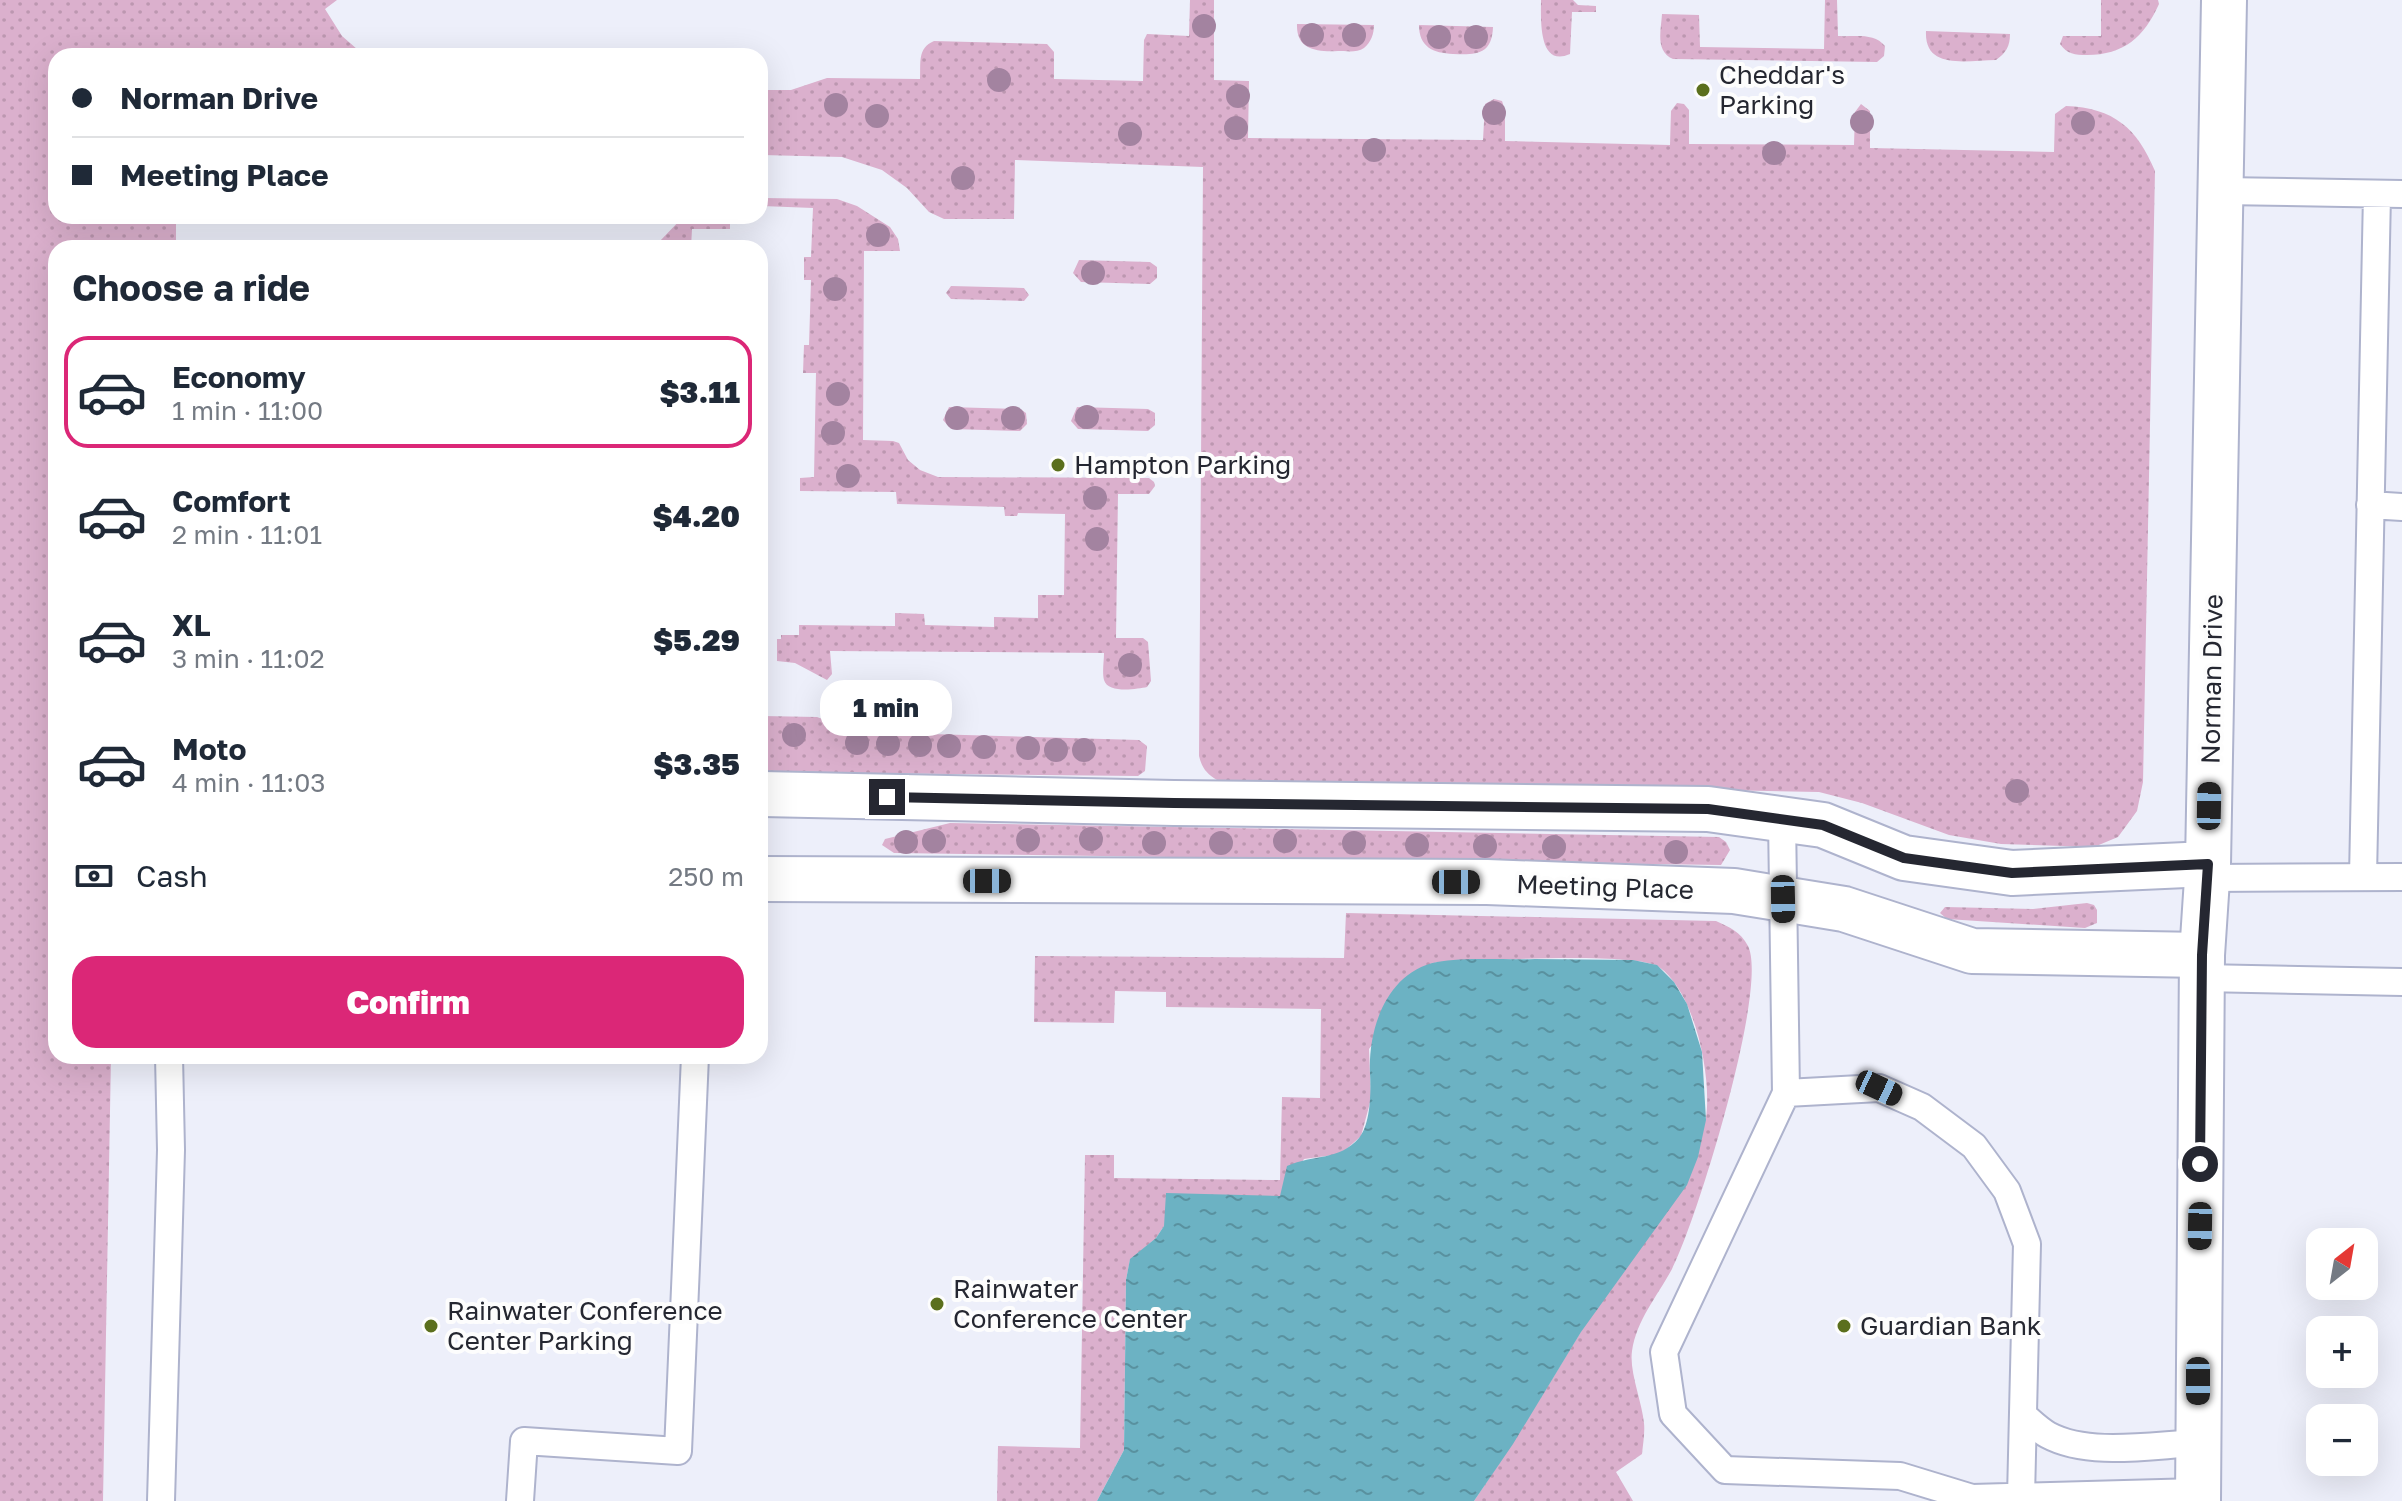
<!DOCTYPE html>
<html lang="en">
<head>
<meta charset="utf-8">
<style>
	:root { --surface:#fff; --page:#f2f2f3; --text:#1f2937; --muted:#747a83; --line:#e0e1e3; --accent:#db2777 }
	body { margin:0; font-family:"Golos Text",sans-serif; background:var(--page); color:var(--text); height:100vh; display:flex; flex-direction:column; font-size:30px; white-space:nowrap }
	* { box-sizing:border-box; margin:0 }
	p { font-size:26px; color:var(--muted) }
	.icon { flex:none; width:44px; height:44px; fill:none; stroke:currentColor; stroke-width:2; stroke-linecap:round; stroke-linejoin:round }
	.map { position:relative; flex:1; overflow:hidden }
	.details { position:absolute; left:48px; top:240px; width:720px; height:824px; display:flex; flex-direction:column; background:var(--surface); border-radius:24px; box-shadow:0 8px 32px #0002 }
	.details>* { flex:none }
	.top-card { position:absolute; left:48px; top:48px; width:720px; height:176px; border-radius:24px; box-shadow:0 8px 32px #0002; display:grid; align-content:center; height:176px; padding:0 24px; background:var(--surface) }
	.needle { width:52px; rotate:31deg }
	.buttons { position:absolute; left:2306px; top:1228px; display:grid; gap:16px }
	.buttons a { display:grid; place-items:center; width:72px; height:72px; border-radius:16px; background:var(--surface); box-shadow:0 8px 32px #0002; font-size:40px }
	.end { position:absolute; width:36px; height:36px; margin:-18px; border:10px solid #252731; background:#fff; box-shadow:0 0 0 4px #fff }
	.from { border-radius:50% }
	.bubble { position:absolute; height:56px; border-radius:24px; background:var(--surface); box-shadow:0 8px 32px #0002; font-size:26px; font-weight:800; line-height:56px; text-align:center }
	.car { position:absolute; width:24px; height:48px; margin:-24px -12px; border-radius:10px; box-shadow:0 0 6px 2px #0007; background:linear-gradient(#222 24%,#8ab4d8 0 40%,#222 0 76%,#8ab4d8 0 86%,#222 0) }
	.top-card b { display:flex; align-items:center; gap:28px; height:76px; font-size:30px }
	.top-card b+b { border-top:2px solid var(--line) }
	.top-card i { width:20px; height:20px; background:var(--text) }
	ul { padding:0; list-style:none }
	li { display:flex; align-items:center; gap:24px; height:112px; margin:0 16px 12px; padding:0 8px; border:4px solid transparent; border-radius:24px }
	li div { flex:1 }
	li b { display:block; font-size:30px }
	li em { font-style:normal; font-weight:800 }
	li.active { border-color:var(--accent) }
	li>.icon { width:72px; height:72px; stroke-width:1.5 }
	h2 { padding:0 24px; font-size:36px; line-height:96px }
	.pay { display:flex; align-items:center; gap:20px; height:88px; padding:0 24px; font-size:30px }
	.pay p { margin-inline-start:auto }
	.cta { display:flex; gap:16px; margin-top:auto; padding:16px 24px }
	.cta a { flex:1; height:92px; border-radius:24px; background:var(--accent); color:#fff; font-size:32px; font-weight:800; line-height:92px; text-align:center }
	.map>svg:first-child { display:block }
	.grass { fill:url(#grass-dots) }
	.water { fill:url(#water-ripples) }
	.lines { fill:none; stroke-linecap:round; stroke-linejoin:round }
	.lane-casing { stroke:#aeb3cd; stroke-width:30 }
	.street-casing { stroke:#aeb3cd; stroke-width:48 }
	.secondary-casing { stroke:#aeb3cd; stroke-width:48 }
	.lane { stroke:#fff; stroke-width:26 }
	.street { stroke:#fff; stroke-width:44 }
	.secondary { stroke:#fff; stroke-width:44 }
	.tree { fill:#a383a0 }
	.route { stroke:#252731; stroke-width:10 }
	.poi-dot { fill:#5b6f1d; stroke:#fdfdfd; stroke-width:3 }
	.labels { text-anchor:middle; stroke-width:8; stroke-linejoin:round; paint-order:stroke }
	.poi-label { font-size:26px; fill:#252731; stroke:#fdfdfd; text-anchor:start }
	.street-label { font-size:26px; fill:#252731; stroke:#fdfdfd }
</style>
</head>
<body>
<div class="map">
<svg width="2402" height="1501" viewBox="0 0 2402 1501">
	<defs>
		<pattern id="grass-dots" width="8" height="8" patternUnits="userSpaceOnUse" patternTransform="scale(2)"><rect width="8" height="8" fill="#dbb0cd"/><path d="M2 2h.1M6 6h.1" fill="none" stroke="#bc97b0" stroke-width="1.8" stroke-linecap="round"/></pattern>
		<pattern id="water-ripples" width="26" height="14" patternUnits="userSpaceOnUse" patternTransform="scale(2)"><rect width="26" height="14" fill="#6cb2c3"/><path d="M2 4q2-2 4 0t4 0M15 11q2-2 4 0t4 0" fill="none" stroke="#59919f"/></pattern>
	</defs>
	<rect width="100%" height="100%" fill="#edeffa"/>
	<path class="grass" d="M0 0H337L325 9 342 36 365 56H56V216H176V248H56V1056H111L103 1501H0Z
		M1190 0H1214V80L1249 81 1248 138 1483 140 1485 104 1494 99 1502 101 1505 110V141L1670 145 1671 111 1677 103 1684 104 1689 110V144L1854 145 1855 112 1861 104 1870 111V148L2054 152 2055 114 2066 106C2114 108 2137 128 2155 171L2143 782 2137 811 2118 837 2094 847 2001 844 1949 835 1862 803 1819 792 1217 780C1206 773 1202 768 1199 756L1203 167 1015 160 1014 219H944L929 212 907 188 882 170 842 157 760 155V90H791L827 78 920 79C921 63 917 48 934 41L1047 44 1054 52V79L1143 81 1144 40 1147 34 1189 36Z
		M1541 0H1573L1578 5 1596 6V12H1572L1570 54C1538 68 1541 19 1541 0Z
		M1825 0H1837L1838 36C1854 37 1874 32 1885 46L1884 56 1877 62 1673 59C1655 51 1661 31 1662 14L1699 15 1700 47 1824 49Z
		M2101 0H2158L2159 4C2144 37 2124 55 2087 55 2075 55 2067 54 2060 44L2063 36H2101Z
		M1297 24 1374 25C1374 34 1371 42 1364 48 1357 53 1346 51 1338 51 1317 52 1296 50 1297 24Z
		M1419 25 1493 27C1492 55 1476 55 1453 54 1433 53 1419 47 1419 25Z
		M1926 31 2010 34C2010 46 2006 53 1996 60 1968 60 1924 71 1926 31Z
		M760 198 837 199 857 206 890 227 898 239 900 251H864L863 440 893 441 899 443 908 460 920 470 938 477 1149 478 1154 482 1155 486 1149 494H1118L1116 638H1143L1148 642 1151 681 1147 687C1137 689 1108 694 1104 680 1102 672 1104 661 1104 653L830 651 832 674 827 680 795 663 777 661V639H781V635H799V625L895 626V613L924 614 925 625 994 627V617L1038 618V595H1064L1065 514 1018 513 1017 516H1005L1004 507 897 504 896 492 800 491V478L814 477 816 373H803L804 345H809L811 280H804V257H811L813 208 760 206Z
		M684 216H730V229H692L691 248H650L659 242Z
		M1079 260 1150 262 1157 267V278L1150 284 1081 282 1073 273Z
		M951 286 1024 288 1029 295 1024 301 951 299 946 293Z
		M949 407 1020 409 1026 413 1027 424 1020 431 951 429 943 420Z
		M1077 407 1148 409 1155 413V425L1148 431 1078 429 1071 421Z
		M760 716 817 717 859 732 1139 740 1147 746 1145 771 1138 776 760 772Z
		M950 823 1719 837 1726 842 1730 850 1721 865 894 853 882 845 885 839Z
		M2087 903 2094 905 2097 910V923L2085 928 1947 919 1940 913 1945 907 2033 909Z
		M1346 913 1716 921C1729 927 1741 932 1748 946 1769 988 1696 1223 1672 1269 1657 1297 1637 1319 1632 1351 1629 1371 1642 1402 1644 1423 1645 1433 1643 1444 1642 1454L1616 1472 1633 1501H1474C1540 1404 1598 1302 1658 1202 1667 1186 1704 1131 1706 1118 1712 1076 1695 992 1659 967 1635 951 1473 961 1436 962L1369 1049 1371 1099 1361 1136 1341 1154 1304 1159 1280 1196 1164 1226 1156 1238 1130 1260 1126 1280 1124 1450 1097 1501H997L998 1446 1080 1448 1085 1155H1114V1178L1280 1180 1282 1097 1320 1098 1321 1009 1166 1007V992L1115 991 1114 1023 1034 1022 1035 956 1344 958Z"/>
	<path class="water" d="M1535 959 1633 960 1657 965 1674 982 1687 1004 1702 1052 1706 1120 1698 1157 1687 1185 1581 1332 1513 1444 1474 1501H1097L1124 1450 1126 1280 1130 1259 1156 1238 1164 1226 1166 1193 1280 1196 1287 1166C1314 1154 1339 1161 1359 1138 1371 1124 1371 1090 1370 1073 1368 1028 1387 972 1437 962 1463 957 1507 960 1535 959Z"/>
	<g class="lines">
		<g class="lane-casing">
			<path id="lane" d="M2221 191 2402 194
				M2370 505 2402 507
				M1782 819 1786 1093 1664 1352 1673 1414 1725 1470 1900 1476 1972 1498 2198 1492
				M2363 877 2377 194
				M2207 878 2402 877
				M2202 978 2402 982
				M1786 1093 1879 1088 1922 1107 1974 1146 2007 1191 2027 1244 2021 1497
				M2023 1415C2031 1422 2039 1430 2048 1435 2089 1457 2152 1445 2198 1443
				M161 1501 171 1150 169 1056
				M520 1501 524 1441 678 1451 695 1056"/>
		</g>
		<g class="street-casing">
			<path id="street" d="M760 794 1174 803 1708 809 1823 825 1904 858 2012 873 2208 864
				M760 879 1487 882 1734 891 1844 909 1972 951 2202 955"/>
		</g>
		<g class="secondary-casing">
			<path id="secondary" d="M2198 1501 2202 955 2208 864 2224 0"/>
		</g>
		<use href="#lane" class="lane"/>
		<use href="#street" class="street"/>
		<use href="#secondary" class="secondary"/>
	</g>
	<g class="tree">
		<circle cx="1204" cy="26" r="12"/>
		<circle cx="1312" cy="35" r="12"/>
		<circle cx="1354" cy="35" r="12"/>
		<circle cx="1439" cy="37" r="12"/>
		<circle cx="1476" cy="37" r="12"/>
		<circle cx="999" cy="80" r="12"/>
		<circle cx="1238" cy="96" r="12"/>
		<circle cx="836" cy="105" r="12"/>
		<circle cx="1494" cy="113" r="12"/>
		<circle cx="877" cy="116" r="12"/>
		<circle cx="1862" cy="122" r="12"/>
		<circle cx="2083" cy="123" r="12"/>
		<circle cx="1236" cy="128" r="12"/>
		<circle cx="1130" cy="134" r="12"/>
		<circle cx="1374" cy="150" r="12"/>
		<circle cx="1774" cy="153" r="12"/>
		<circle cx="963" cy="178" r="12"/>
		<circle cx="878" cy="235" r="12"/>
		<circle cx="1093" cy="273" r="12"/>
		<circle cx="835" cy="289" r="12"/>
		<circle cx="838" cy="394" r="12"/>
		<circle cx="1087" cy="417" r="12"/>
		<circle cx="957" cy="418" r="12"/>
		<circle cx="1013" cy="418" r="12"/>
		<circle cx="833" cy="433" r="12"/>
		<circle cx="848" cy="476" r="12"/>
		<circle cx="1095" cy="498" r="12"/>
		<circle cx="1097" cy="539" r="12"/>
		<circle cx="1130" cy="665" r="12"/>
		<circle cx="794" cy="735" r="12"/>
		<circle cx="857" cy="743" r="12"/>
		<circle cx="888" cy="744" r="12"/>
		<circle cx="920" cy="745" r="12"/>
		<circle cx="949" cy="746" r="12"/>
		<circle cx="984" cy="747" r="12"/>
		<circle cx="1028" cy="748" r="12"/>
		<circle cx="1056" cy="750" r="12"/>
		<circle cx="1084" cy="750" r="12"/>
		<circle cx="2017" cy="791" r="12"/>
		<circle cx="1091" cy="839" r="12"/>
		<circle cx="1028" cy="840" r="12"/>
		<circle cx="934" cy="841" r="12"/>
		<circle cx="1285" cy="841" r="12"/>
		<circle cx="906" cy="842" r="12"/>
		<circle cx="1154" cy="843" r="12"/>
		<circle cx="1221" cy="843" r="12"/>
		<circle cx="1354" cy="843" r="12"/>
		<circle cx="1417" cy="845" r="12"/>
		<circle cx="1485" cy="846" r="12"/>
		<circle cx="1554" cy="847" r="12"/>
		<circle cx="1676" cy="852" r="12"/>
	</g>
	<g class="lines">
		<path class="route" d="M887 797 1174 803 1708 809 1823 825 1904 858 2012 873 2208 864 2202 955 2200 1164"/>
	</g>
	<g class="poi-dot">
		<circle cx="1703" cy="90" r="8"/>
		<circle cx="1058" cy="465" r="8"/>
		<circle cx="937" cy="1304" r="8"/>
		<circle cx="431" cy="1326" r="8"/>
		<circle cx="1844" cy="1326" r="8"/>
	</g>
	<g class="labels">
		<g class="poi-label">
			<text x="1719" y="84">Cheddar's<tspan x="1719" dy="30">Parking</tspan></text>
			<text x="1074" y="474">Hampton Parking</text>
			<text x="953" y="1298">Rainwater<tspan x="953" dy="30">Conference Center</tspan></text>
			<text x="447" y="1320">Rainwater Conference<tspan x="447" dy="30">Center Parking</tspan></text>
			<text x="1860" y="1335">Guardian Bank</text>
		</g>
		<g class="street-label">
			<text transform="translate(2212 679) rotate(-89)" y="9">Norman Drive</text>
			<text transform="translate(1605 887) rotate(2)" y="9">Meeting Place</text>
		</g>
	</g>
</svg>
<div class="buttons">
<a><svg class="needle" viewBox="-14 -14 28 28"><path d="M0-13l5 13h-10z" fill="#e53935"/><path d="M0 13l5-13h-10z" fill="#747a83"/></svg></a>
<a>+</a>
<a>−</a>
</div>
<i class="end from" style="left:2200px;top:1164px"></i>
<i class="end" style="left:887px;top:797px"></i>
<div class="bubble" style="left:820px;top:680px;width:132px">1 min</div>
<i class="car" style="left:2209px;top:806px;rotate:1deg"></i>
<i class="car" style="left:987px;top:881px;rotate:90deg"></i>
<i class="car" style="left:1456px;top:882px;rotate:90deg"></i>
<i class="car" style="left:1783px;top:899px;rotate:179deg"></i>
<i class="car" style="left:1879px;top:1088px;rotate:115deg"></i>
<i class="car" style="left:2200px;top:1226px;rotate:181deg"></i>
<i class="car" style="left:2198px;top:1381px;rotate:180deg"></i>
<div class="top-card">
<b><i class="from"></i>Norman Drive</b>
<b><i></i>Meeting Place</b>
</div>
<section class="details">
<h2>Choose a ride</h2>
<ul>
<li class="active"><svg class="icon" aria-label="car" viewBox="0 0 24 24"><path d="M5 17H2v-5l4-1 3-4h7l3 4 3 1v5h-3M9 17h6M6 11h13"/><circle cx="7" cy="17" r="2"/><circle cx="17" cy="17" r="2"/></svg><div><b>Economy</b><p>1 min · 11:00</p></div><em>$3.11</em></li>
<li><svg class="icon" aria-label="car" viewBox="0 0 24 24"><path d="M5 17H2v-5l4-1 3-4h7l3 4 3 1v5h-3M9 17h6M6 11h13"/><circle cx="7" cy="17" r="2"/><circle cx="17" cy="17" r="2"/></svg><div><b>Comfort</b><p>2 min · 11:01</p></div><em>$4.20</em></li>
<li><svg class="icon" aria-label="car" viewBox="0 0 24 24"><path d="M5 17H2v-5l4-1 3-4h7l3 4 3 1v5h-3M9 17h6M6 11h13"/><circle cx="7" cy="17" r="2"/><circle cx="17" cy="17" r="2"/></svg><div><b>XL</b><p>3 min · 11:02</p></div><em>$5.29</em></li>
<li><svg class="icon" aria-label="car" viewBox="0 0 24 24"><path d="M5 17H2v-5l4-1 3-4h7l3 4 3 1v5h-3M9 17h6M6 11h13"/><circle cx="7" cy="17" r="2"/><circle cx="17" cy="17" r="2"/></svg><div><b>Moto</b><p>4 min · 11:03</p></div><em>$3.35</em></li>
</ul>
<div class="pay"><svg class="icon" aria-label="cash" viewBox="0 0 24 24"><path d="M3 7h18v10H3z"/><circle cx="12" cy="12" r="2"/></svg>Cash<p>250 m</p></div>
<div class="cta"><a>Confirm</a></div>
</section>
</div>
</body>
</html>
